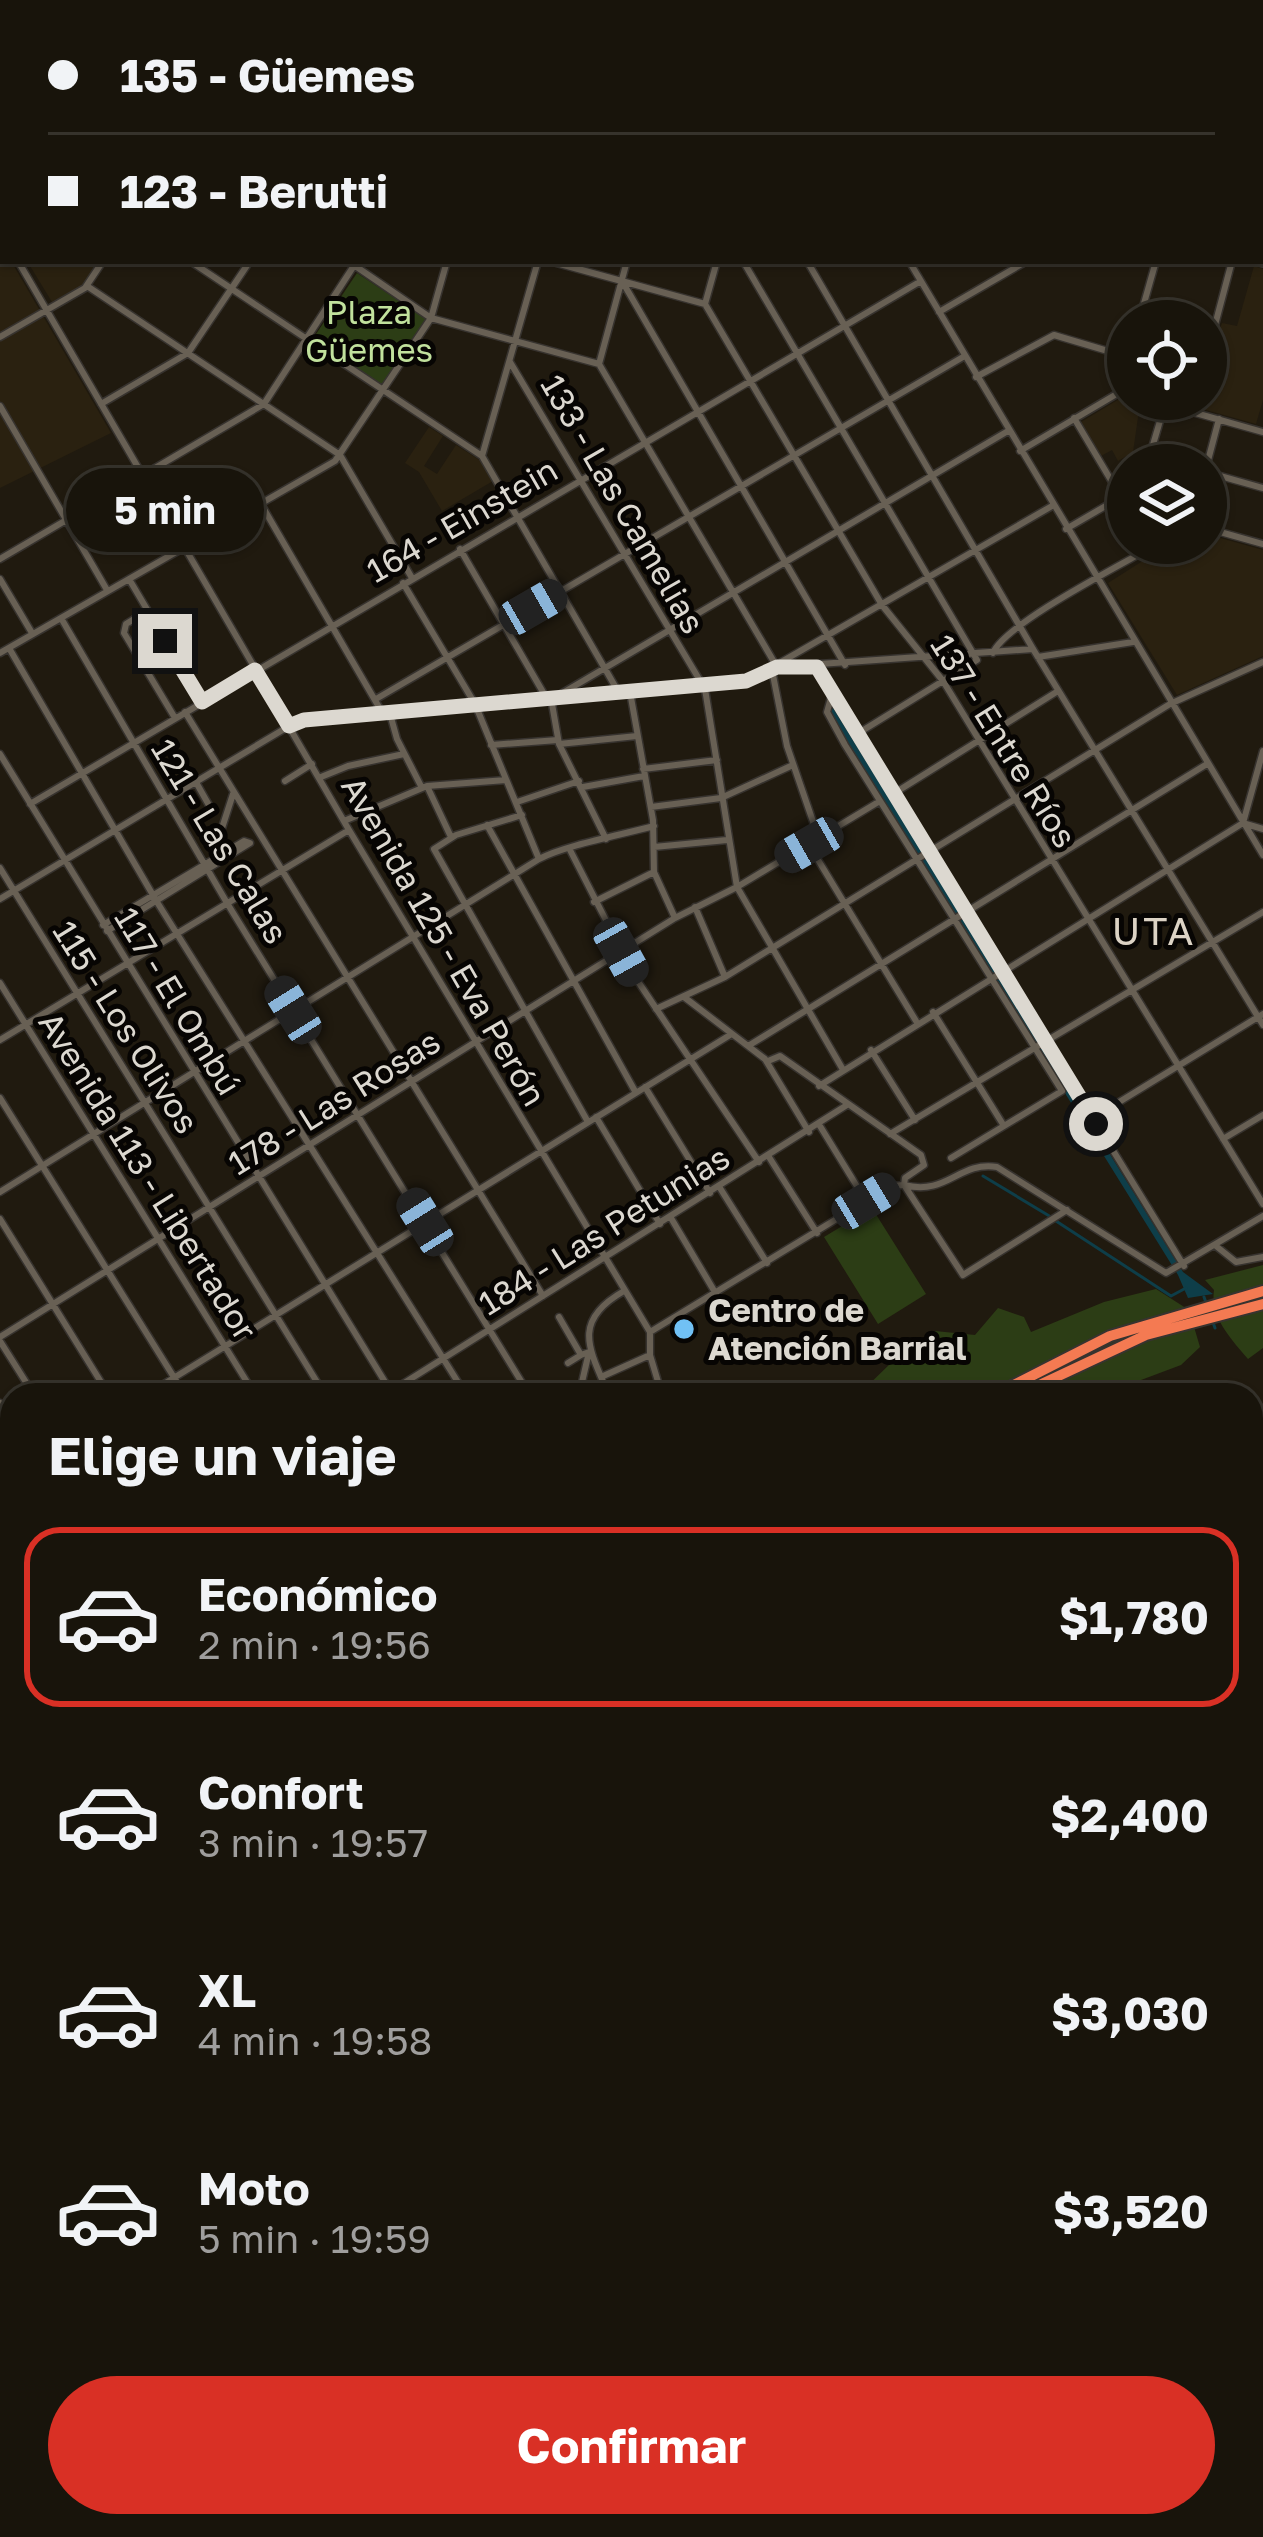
<!DOCTYPE html>
<html lang="es">
<head>
<meta charset="utf-8">
<style>
	:root { --surface:#18140b; --page:#252119; --text:#f1f3f6; --muted:#9f9e9d; --line:#36332c; --accent:#d93025 }
	body { margin:0; font-family:"Golos Text",sans-serif; background:var(--page); color:var(--text); height:100vh; display:flex; flex-direction:column; font-size:45px; white-space:nowrap }
	* { box-sizing:border-box; margin:0 }
	p { font-size:39px; color:var(--muted) }
	.icon { flex:none; width:66px; height:66px; fill:none; stroke:currentColor; stroke-width:2; stroke-linecap:round; stroke-linejoin:round }
	.map { position:relative; flex:1; overflow:hidden }
	.drawer { position:absolute; left:0px; top:1383px; width:1263px; height:1155px; display:flex; flex-direction:column; background:var(--surface); border-radius:36px 36px 0 0; box-shadow:0 3px 9px #0004,0 0 0 3px var(--line) }
	.drawer>* { flex:none }
	.guide { position:absolute; left:0px; top:0px; width:1263px; height:264px; box-shadow:0 3px 9px #0004,0 0 0 3px var(--line); display:grid; align-content:center; height:264px; padding:0 48px; background:var(--surface) }
	.tools { position:absolute; left:1107px; top:300px; display:grid; gap:24px }
	.tools a { display:grid; place-items:center; width:120px; height:120px; border-radius:50%; background:var(--surface); box-shadow:0 3px 9px #0004,0 0 0 3px var(--line); font-size:60px }
	.end { position:absolute; width:54px; height:54px; margin:-27px; border:15px solid #dcd8d0; background:#111; box-shadow:0 0 0 6px #111 }
	.from { border-radius:50% }
	.bubble { position:absolute; height:84px; border-radius:42px; background:var(--surface); box-shadow:0 3px 9px #0004,0 0 0 3px var(--line); font-size:39px; font-weight:700; line-height:84px; text-align:center }
	.car { position:absolute; width:36px; height:72px; margin:-36px -18px; border-radius:15px; box-shadow:0 0 9px 3px #0007; background:linear-gradient(#222 24%,#8ab4d8 0 40%,#222 0 76%,#8ab4d8 0 86%,#222 0) }
	.guide b { display:flex; align-items:center; gap:42px; height:114px; font-size:45px }
	.guide b+b { border-top:3px solid var(--line) }
	.guide i { width:30px; height:30px; background:var(--text) }
	ul { padding:0; list-style:none }
	li { display:flex; align-items:center; gap:36px; height:180px; margin:0 24px 18px; padding:0 24px; border:6px solid transparent; border-radius:36px }
	li div { flex:1 }
	li b { display:block; font-size:45px }
	li em { font-style:normal; font-weight:700 }
	li.on { border-color:var(--accent) }
	li>.icon { width:108px; height:108px; stroke-width:1.5 }
	h2 { padding:0 48px; font-size:54px; line-height:144px }
	.primary-button { display:flex; gap:24px; margin-top:auto; padding:24px 48px }
	.primary-button a { flex:1; height:138px; border-radius:72px; background:var(--accent); color:#fff; font-size:48px; font-weight:700; line-height:138px; text-align:center }
	.map>svg:first-child { display:block }
	.built { fill:#2a2110 }
	.green { fill:#2c3d15 }
	.water { fill:#0e3e49 }
	.lines { fill:none; stroke-linecap:round; stroke-linejoin:round }
	.stream { stroke:#0e3e49; stroke-width:3 }
	.minor-casing { stroke:#37332f; stroke-width:9 }
	.major-casing { stroke:#37332f; stroke-width:12 }
	.highway-casing { stroke:#37332f; stroke-width:14 }
	.minor { stroke:#686054; stroke-width:6 }
	.major { stroke:#bc7053; stroke-width:9 }
	.highway { stroke:#f47a52; stroke-width:10 }
	.highway-bridge-casing { stroke:#37332f; stroke-width:14; stroke-linecap:butt }
	.highway-bridge { stroke:#f47a52; stroke-width:10 }
	.route { stroke:#dcd8d0; stroke-width:15 }
	.poi-dot { fill:#71c1f5; stroke:#070503; stroke-width:4.5 }
	.labels { text-anchor:middle; stroke-width:10; stroke-linejoin:round; paint-order:stroke }
	.park-label { font-size:33px; fill:#c1e19d; stroke:#070503 }
	.street-label { font-size:33px; fill:#dcd8d0; stroke:#070503 }
	.poi-label { font-size:33px; font-weight:bold; fill:#dcd8d0; stroke:#070503; text-anchor:start }
	.quarter-label { font-size:39px; letter-spacing:3px; fill:#dcd3c5; stroke:#070503 }
</style>
</head>
<body>
<div class="map">
<svg width="1263" height="2537" viewBox="0 0 1263 2537">
	<rect width="100%" height="100%" fill="#201a0f"/>
	<path class="built" d="M0 260 11 261 111 433 0 488Z
		M27 261H99L84 284 52 302Z
		M1254 266 1263 269V400L1256 424 1167 399H1206V331L1218 334 1222 323 1237 326Z
		M1121 398 1140 403 1133 452 1118 461 1112 450 1101 456 1081 422Z
		M429 427 443 436 424 466 437 474 456 445 481 461 493 481 442 511 419 472 405 463Z
		M1206 534 1263 550V656L1177 695 1108 583 1171 543H1206Z
		M52 2526H315L322 2537H59Z
		M450 2526H664L670 2537H432Z"/>
	<path class="green" d="M357 273 428 320 381 390 310 343Z
		M872 1208 926 1294 878 1324 824 1237Z
		M1263 1265V1348L1248 1359C1231 1339 1210 1317 1214 1290L1205 1280Z
		M1156 1289 1189 1310 1200 1347 1181 1365 1101 1395H858L892 1362 935 1331 975 1335 998 1308 1024 1317 1031 1332 1104 1302Z"/>
	<path class="water" d="M833 708 1183 1272 1213 1294 1188 1298 1178 1275 840 731 830 710Z"/>
	<g class="lines">
		<path class="stream" d="M983 1176 1051 1217
			M1056 1221 1171 1296 1186 1288
			M1204 1297 1215 1328
			M1251 2300 1255 2364 1251 2393
			M1251 2400 1263 2423
			M1251 2410 1263 2447
			M328 2526 334 2537
			M396 2537 415 2526"/>
		<g class="minor-casing">
			<path id="minor" d="M69 0 70 3
				M185 0 187 3
				M260 0 271 3
				M468 0 479 3
				M542 0 544 3
				M580 0 585 3
				M737 0 741 3
				M867 0 869 3
				M1017 0 1028 3
				M1253 0 1263 3
				M226 3 235 0
				M304 3 305 0
				M430 3 431 0
				M618 3 620 0
				M728 3 730 0
				M818 3 823 0
				M943 3 946 0
				M1034 3 1035 0
				M1128 3 1129 0
				M1228 3 1229 0
				M0 29 3 31
				M0 54 3 49
				M1260 68H1263
				M0 111 3 107
				M1260 153 1263 154
				M1260 169 1263 158
				M0 229 3 234
				M18 261 349 830 650 1332
				M190 261 482 456 619 693
				M348 261 431 318 599 364
				M549 261 705 304
				M743 261 977 660
				M807 261 1033 649 1263 1025
				M909 261 1263 855
				M622 281 845 665
				M87 286 340 455 412 578
				M705 304 882 605 943 681 1263 1204
				M705 304 717 261
				M1142 311 1176 321
				M939 312 1027 261
				M1139 321 1156 261
				M1206 329 1215 325 1232 261
				M0 337 85 288 103 261
				M510 362 705 689 737 887 842 1068
				M599 364 777 667
				M599 364 627 261
				M976 377 1054 335 1128 357
				M1146 399 1263 432
				M101 404 188 353 250 261
				M0 406 107 590
				M1074 418 1121 497
				M1020 451 1120 392 1128 361
				M482 456 538 261
				M1147 465 1165 404
				M1206 468 1219 419
				M1206 472 1263 488
				M261 504 383 714
				M1206 528 1263 544
				M1066 529 1128 493
				M460 549 547 699
				M0 559 264 404 357 261
				M0 579 32 633
				M129 579 202 702
				M403 583 475 704 539 859
				M147 611 126 624 124 633 175 718
				M61 618 227 903 529 1394
				M9 648 157 902 466 1395
				M0 653 335 461 431 318 447 261
				M993 653C1005 623 1127 562 1159 543
				M1038 657 1133 642
				M777 667 1033 649
				M816 667 1184 1266
				M772 670 787 746 819 839
				M630 692 653 820 654 872 675 918
				M832 694 827 712 845 745 1062 1091 951 1158
				M551 698 559 744 606 839
				M554 698 1008 431
				M376 699 963 357
				M185 712 543 1296
				M390 714 397 739 422 788
				M857 734 977 660
				M559 744 637 736
				M491 745 558 740
				M0 754 393 1395
				M643 769 717 760
				M321 777 348 766 404 754
				M285 781 312 764
				M197 784 210 807
				M427 786 451 837
				M583 787 644 776
				M893 794 1058 691
				M517 802 579 781
				M30 804 921 281
				M651 807 721 798 793 765
				M522 815 456 835 434 849 588 1122
				M344 821 427 786 506 780
				M1243 823 1263 751
				M1246 824 1263 829
				M487 825 636 1093
				M222 828 233 794
				M809 845 916 1021
				M654 847 727 840
				M570 850 635 977 759 1162
				M0 868 325 1395
				M0 899 296 722 750 680 1052 506
				M594 902 654 872
				M695 907 725 977
				M103 925 244 841 250 843 107 931
				M0 983 255 1395
				M684 997 765 1059 809 1132
				M656 1009 725 977 1170 704 1263 662
				M933 1012 1004 1126
				M0 1040 349 830
				M748 1046 1207 764
				M871 1050 915 1120
				M819 1086 1243 823
				M645 1087 710 1193
				M0 1098 185 1395
				M596 1117 660 1224
				M1093 1118 1263 1014
				M820 1126 866 1201
				M890 1134 1263 912
				M1223 1139 1263 1115
				M769 1157 817 1233
				M904 1185C948 1196 958 1161 997 1167L1166 1273 1263 1216
				M720 1188 767 1263
				M906 1188 963 1275 1067 1210
				M0 1192 539 859C566 845 621 835 654 826
				M671 1218 716 1294
				M0 1219 109 1395
				M1216 1246 1236 1262 1263 1257
				M559 1317 581 1355 589 1352 579 1395
				M650 1332 891 1186 904 1185 905 1178 924 1165 921 1155 780 1056 768 1061
				M650 1332V1355L662 1395
				M0 1337 675 918 737 887 880 801
				M0 1341 34 1395
				M568 1363 581 1355
				M601 1377 650 1355
				M146 1395 730 1035
				M385 1395 847 1105
				M609 1395C589 1349 571 1321 624 1291
				M0 1403 12 1421
				M0 1462 12 1482
				M0 1576 12 1596
				M0 1635 12 1627
				M0 1688 12 1708
				M0 1782 12 1775
				M0 1800 12 1818
				M0 1926 12 1947
				M0 1929 12 1921
				M0 2000 12 2021
				M0 2115 12 2108
				M0 2139 12 2159
				M0 2216 12 2209
				M0 2294 12 2314
				M0 2407 12 2393
				M42 2526 48 2537
				M10 2537 20 2526
				M1103 2537 1113 2526"/>
		</g>
		<g class="major-casing">
			<path id="major" d="M335 0 345 3
				M381 0 393 3
				M757 0 759 3
				M115 3 116 0
				M141 3 147 0
				M0 182 3 177
				M0 202 3 197
				M1260 243 1263 244
				M0 254 3 255
				M1260 261 1263 262"/>
		</g>
		<g class="highway-casing">
			<path id="highway" d="M994 1395 1110 1336 1263 1291
				M1018 1395 1146 1335 1263 1304"/>
		</g>
		<use href="#minor" class="minor"/>
		<use href="#major" class="major"/>
		<use href="#highway" class="highway"/>
		<g class="highway-bridge-casing">
			<path id="highway-bridge" d="M0 2469 12 2456
				M0 2484 12 2471"/>
		</g>
		<use href="#highway-bridge" class="highway-bridge"/>
	</g>
	<g class="lines">
		<path class="route" d="M165 641 202 702 255 670 289 726 304 720 746 681 777 667H817L1096 1124"/>
	</g>
	<circle class="poi-dot" cx="684" cy="1329" r="12"/>
	<g class="labels">
		<g class="park-label">
			<text x="369" y="324">Plaza<tspan x="369" dy="38">Güemes</tspan></text>
		</g>
		<g class="street-label">
			<text transform="translate(623 504) rotate(60)" y="12">133 - Las Camelias</text>
			<text transform="translate(462 520) rotate(-30)" y="12">164 - Einstein</text>
			<text transform="translate(1004 741) rotate(58)" y="12">137 - Entre Ríos</text>
			<text transform="translate(220 841) rotate(59)" y="12">121 - Las Calas</text>
			<text transform="translate(444 941) rotate(60)" y="12">Avenida 125 - Eva Perón</text>
			<text transform="translate(178 1001) rotate(59)" y="12">117 - El Ombú</text>
			<text transform="translate(126 1027) rotate(58)" y="12">115 - Los Olivos</text>
			<text transform="translate(334 1102) rotate(-32)" y="12">178 - Las Rosas</text>
			<text transform="translate(148 1176) rotate(58)" y="12">Avenida 113 - Libertador</text>
			<text transform="translate(604 1230) rotate(-32)" y="12">184 - Las Petunias</text>
		</g>
		<g class="poi-label">
			<text x="708" y="1322">Centro de<tspan x="708" dy="38">Atención Barrial</tspan></text>
		</g>
		<g class="quarter-label">
			<text x="1154" y="945">UTA</text>
		</g>
	</g>
</svg>
<div class="tools">
<a><svg class="icon" aria-label="locate" viewBox="0 0 24 24"><circle cx="12" cy="12" r="6"/><path d="M12 2v4M12 18v4M2 12h4M18 12h4"/></svg></a>
<a><svg class="icon" aria-label="layers" viewBox="0 0 24 24"><path d="M12 4l9 5-9 5-9-5zM3 14l9 5 9-5"/></svg></a>
</div>
<i class="end from" style="left:1096px;top:1124px"></i>
<i class="end" style="left:165px;top:641px"></i>
<div class="bubble" style="left:66px;top:468px;width:198px">5 min</div>
<i class="car" style="left:533px;top:607px;rotate:60deg"></i>
<i class="car" style="left:809px;top:845px;rotate:240deg"></i>
<i class="car" style="left:621px;top:952px;rotate:151deg"></i>
<i class="car" style="left:293px;top:1010px;rotate:328deg"></i>
<i class="car" style="left:866px;top:1201px;rotate:59deg"></i>
<i class="car" style="left:425px;top:1222px;rotate:328deg"></i>
<div class="guide">
<b><i class="from"></i>135 - Güemes</b>
<b><i></i>123 - Berutti</b>
</div>
<section class="drawer">
<h2>Elige un viaje</h2>
<ul>
<li class="on"><svg class="icon" aria-label="car" viewBox="0 0 24 24"><path d="M5 17H2v-5l4-1 3-4h7l3 4 3 1v5h-3M9 17h6M6 11h13"/><circle cx="7" cy="17" r="2"/><circle cx="17" cy="17" r="2"/></svg><div><b>Económico</b><p>2 min · 19:56</p></div><em>$1,780</em></li>
<li><svg class="icon" aria-label="car" viewBox="0 0 24 24"><path d="M5 17H2v-5l4-1 3-4h7l3 4 3 1v5h-3M9 17h6M6 11h13"/><circle cx="7" cy="17" r="2"/><circle cx="17" cy="17" r="2"/></svg><div><b>Confort</b><p>3 min · 19:57</p></div><em>$2,400</em></li>
<li><svg class="icon" aria-label="car" viewBox="0 0 24 24"><path d="M5 17H2v-5l4-1 3-4h7l3 4 3 1v5h-3M9 17h6M6 11h13"/><circle cx="7" cy="17" r="2"/><circle cx="17" cy="17" r="2"/></svg><div><b>XL</b><p>4 min · 19:58</p></div><em>$3,030</em></li>
<li><svg class="icon" aria-label="car" viewBox="0 0 24 24"><path d="M5 17H2v-5l4-1 3-4h7l3 4 3 1v5h-3M9 17h6M6 11h13"/><circle cx="7" cy="17" r="2"/><circle cx="17" cy="17" r="2"/></svg><div><b>Moto</b><p>5 min · 19:59</p></div><em>$3,520</em></li>
</ul>
<div class="primary-button"><a>Confirmar</a></div>
</section>
</div>
</body>
</html>
